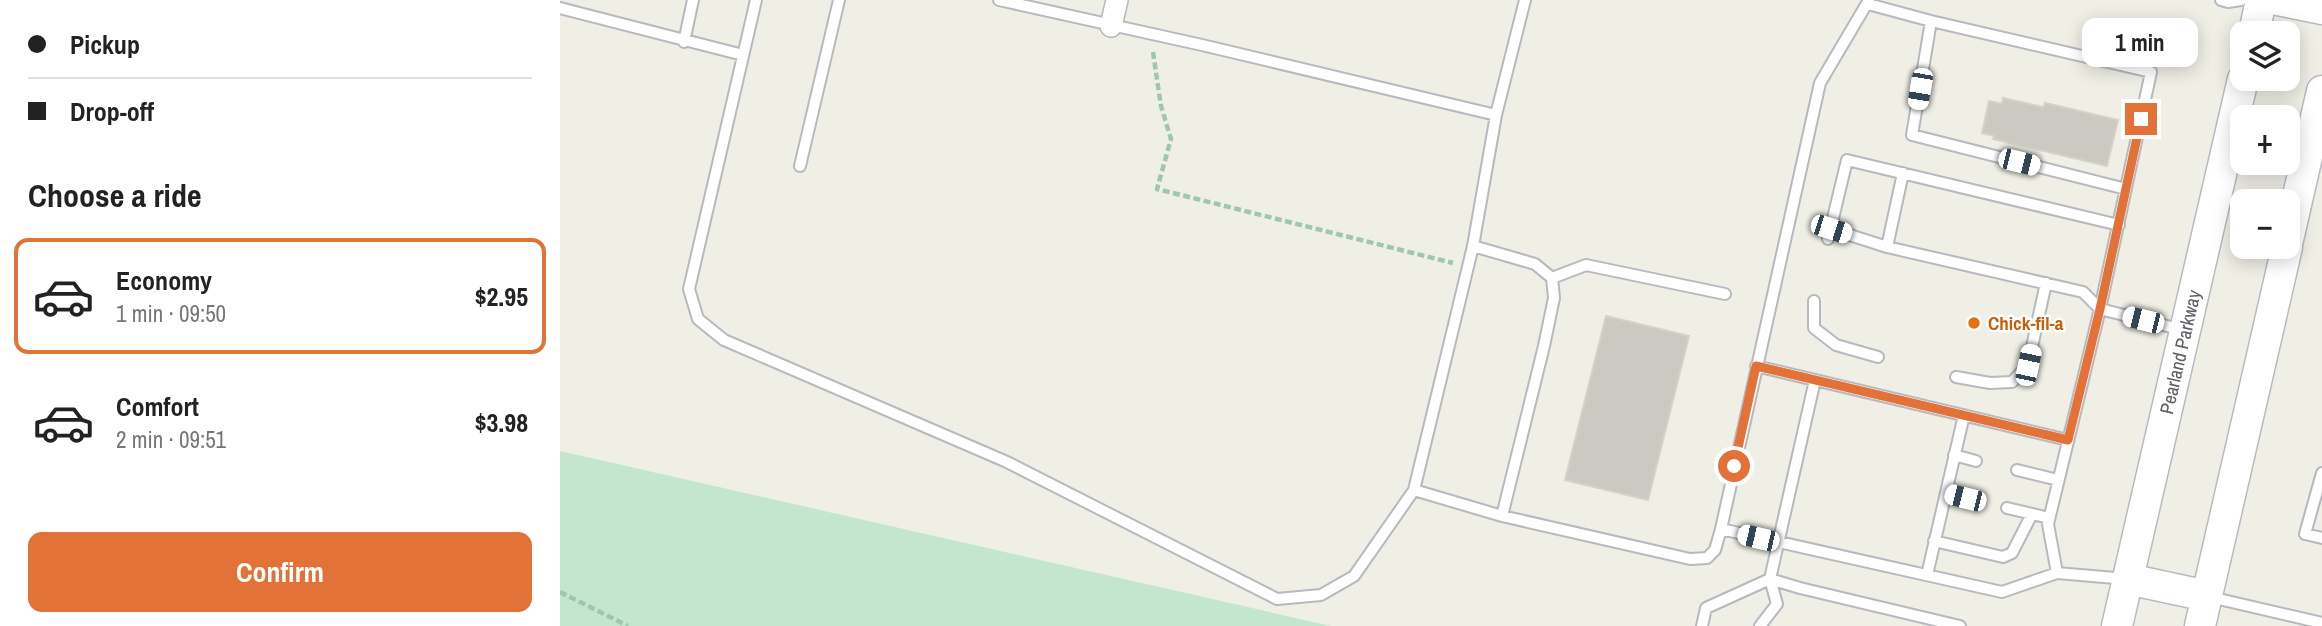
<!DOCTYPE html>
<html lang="en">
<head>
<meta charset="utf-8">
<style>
	:root { --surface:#fff; --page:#f2f2f2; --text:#222; --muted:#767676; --line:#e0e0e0; --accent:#e37238 }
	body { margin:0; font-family:"Archivo Narrow",sans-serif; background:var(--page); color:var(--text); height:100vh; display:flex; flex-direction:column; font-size:26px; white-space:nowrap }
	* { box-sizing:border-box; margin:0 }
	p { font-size:23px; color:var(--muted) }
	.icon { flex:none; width:38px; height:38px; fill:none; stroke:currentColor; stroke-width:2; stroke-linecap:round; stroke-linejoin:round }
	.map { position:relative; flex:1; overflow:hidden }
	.details { display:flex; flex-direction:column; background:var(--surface); width:560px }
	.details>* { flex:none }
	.top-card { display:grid; align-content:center; height:154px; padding:0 28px; background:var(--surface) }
	.fabs { position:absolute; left:1670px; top:21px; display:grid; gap:14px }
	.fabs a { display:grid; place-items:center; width:70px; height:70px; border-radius:14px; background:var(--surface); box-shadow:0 4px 18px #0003; font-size:35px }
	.end { position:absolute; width:32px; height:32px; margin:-16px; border:9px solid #e37238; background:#fff; box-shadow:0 0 0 4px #fff }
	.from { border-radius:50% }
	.bubble { position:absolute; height:49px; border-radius:14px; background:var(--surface); box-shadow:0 4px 18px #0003; font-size:23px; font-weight:700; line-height:49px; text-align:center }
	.car { position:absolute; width:21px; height:42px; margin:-21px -10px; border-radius:9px; box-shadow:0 0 5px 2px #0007; background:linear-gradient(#fff 24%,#345 0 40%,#fff 0 76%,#345 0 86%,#fff 0) }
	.top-card b { display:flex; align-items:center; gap:24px; height:66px; font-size:26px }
	.top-card b+b { border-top:2px solid var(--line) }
	.top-card i { width:18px; height:18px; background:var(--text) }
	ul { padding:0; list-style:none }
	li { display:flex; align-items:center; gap:21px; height:116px; margin:0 14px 10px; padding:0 14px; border:4px solid transparent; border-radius:14px }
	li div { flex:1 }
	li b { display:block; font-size:26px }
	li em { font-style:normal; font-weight:700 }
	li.current { border-color:var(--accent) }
	li>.icon { width:63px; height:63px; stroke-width:1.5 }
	h2 { padding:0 28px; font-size:32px; line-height:84px }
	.primary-button { display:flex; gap:14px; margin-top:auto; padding:14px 28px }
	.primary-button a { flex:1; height:80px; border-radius:14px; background:var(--accent); color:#fff; font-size:28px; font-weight:700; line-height:80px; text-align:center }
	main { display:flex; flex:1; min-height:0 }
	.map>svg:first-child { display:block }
	.green { fill:#c4e6cd }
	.building { fill:#cbcac2; stroke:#d4d3c4; stroke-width:2 }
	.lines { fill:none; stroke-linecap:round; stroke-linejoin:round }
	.lane-casing { stroke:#b8b9bf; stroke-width:14 }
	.street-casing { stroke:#b8b9bf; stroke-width:24 }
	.secondary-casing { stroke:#b9bac1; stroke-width:33 }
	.path { stroke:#9dc6b3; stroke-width:4.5; stroke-dasharray:7 3.5; stroke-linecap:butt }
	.lane { stroke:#fff; stroke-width:10 }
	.street { stroke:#fff; stroke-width:21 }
	.secondary { stroke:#fff; stroke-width:30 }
	.route { stroke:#e37238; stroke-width:9 }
	.food-dot { fill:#e8710a; stroke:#fff; stroke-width:2.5 }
	.labels { text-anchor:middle; stroke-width:5; stroke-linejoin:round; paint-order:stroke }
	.food-label { font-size:19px; font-weight:bold; fill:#c56008; stroke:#fff; text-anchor:start }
	.street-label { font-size:19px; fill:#5e5f66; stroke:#fff }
</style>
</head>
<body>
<main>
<section class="details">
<div class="top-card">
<b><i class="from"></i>Pickup</b>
<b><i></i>Drop-off</b>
</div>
<h2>Choose a ride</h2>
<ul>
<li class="current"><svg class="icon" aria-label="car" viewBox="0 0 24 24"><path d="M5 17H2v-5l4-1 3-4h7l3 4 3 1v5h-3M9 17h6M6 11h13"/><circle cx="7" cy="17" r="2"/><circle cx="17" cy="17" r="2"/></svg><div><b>Economy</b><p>1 min · 09:50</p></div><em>$2.95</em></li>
<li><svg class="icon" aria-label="car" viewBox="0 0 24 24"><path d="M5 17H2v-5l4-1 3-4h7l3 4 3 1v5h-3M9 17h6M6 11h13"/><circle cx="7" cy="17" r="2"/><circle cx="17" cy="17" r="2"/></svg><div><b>Comfort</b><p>2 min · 09:51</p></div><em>$3.98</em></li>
</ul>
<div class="primary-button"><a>Confirm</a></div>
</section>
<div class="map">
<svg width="1762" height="626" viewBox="0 0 1762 626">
	<rect width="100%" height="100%" fill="#efefe6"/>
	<path class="green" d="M0 451 771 626H0Z"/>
	<path class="building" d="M1443 98 1483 107 1485 103 1558 120 1547 166 1433 139 1434 136 1422 133 1429 101 1442 104Z
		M1046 316 1129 336 1088 500 1005 480Z"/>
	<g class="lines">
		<g class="lane-casing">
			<path id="lane" d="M196 0 129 289 138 319 164 340 447 462 717 599 761 595 794 576 854 490 913 246 936 115 965 0
				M439 0 642 45 936 115
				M1309 0 1260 83 1161 529 1442 592 1497 573 1567 579
				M1661 0 1668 2 1681 0
				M1308 4 1371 21 1591 72 1540 309 1623 330
				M0 8 183 55
				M1371 21 1352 135 1566 189
				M124 42 133 0
				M240 166 279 0
				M1343 173 1327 247 1523 292 1540 309 1488 524 1497 573
				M1271 229 1327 247
				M1268 239 1287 160 1559 225
				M913 246 975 264 992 278 994 298 984 346 942 516
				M992 278 1026 265 1165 294
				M1254 301V328L1276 345 1318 357
				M1196 366 1508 440
				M1396 377 1430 383 1452 382 1468 365 1486 283
				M1394 455 1416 461
				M1457 470 1498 480
				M1762 473 1745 534 1762 538
				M854 490 942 516 1130 559 1147 558 1155 550 1161 529
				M1386 493 1405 498
				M1447 508 1489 518
				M1374 541 1443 557 1452 553 1472 514
				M1367 575 1404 415
				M1650 597 1762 623
				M1142 626 1146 608 1210 579 1240 588 1400 626
				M1200 626 1217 604 1210 579 1255 380"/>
		</g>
		<g class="street-casing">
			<path id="street" d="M551 26 557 0"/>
		</g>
		<g class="secondary-casing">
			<path id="secondary" d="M1718 0 1762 9
				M1694 33 1701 0
				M1727 244 1762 91
				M1568 579 1647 596
				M1557 626 1683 79
				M1640 626 1727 247"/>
		</g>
		<path class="path" d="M593 52 601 106 611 139 597 189 893 263
			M0 592 68 626"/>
		<use href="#lane" class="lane"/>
		<use href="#street" class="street"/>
		<use href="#secondary" class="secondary"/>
	</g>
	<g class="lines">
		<path class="route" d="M1174 466 1196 366 1508 440 1540 309 1581 119"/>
	</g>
	<circle class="food-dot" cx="1414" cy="323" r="7"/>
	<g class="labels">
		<g class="food-label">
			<text x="1428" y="330">Chick-fil-a</text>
		</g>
		<g class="street-label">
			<text transform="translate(1620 352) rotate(-77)" y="7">Pearland Parkway</text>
		</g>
	</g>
</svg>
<div class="fabs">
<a><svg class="icon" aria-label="layers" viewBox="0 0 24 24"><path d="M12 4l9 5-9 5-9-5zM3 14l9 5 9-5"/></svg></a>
<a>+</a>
<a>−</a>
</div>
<i class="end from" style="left:1174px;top:466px"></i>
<i class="end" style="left:1581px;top:119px"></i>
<div class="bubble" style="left:1522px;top:18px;width:116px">1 min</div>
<i class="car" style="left:1360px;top:89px;rotate:190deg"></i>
<i class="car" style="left:1459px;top:162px;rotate:104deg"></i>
<i class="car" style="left:1271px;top:229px;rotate:108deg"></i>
<i class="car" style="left:1583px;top:320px;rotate:284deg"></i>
<i class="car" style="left:1468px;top:365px;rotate:12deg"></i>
<i class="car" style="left:1405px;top:498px;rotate:284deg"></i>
<i class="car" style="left:1198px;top:538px;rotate:283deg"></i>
</div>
</main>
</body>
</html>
